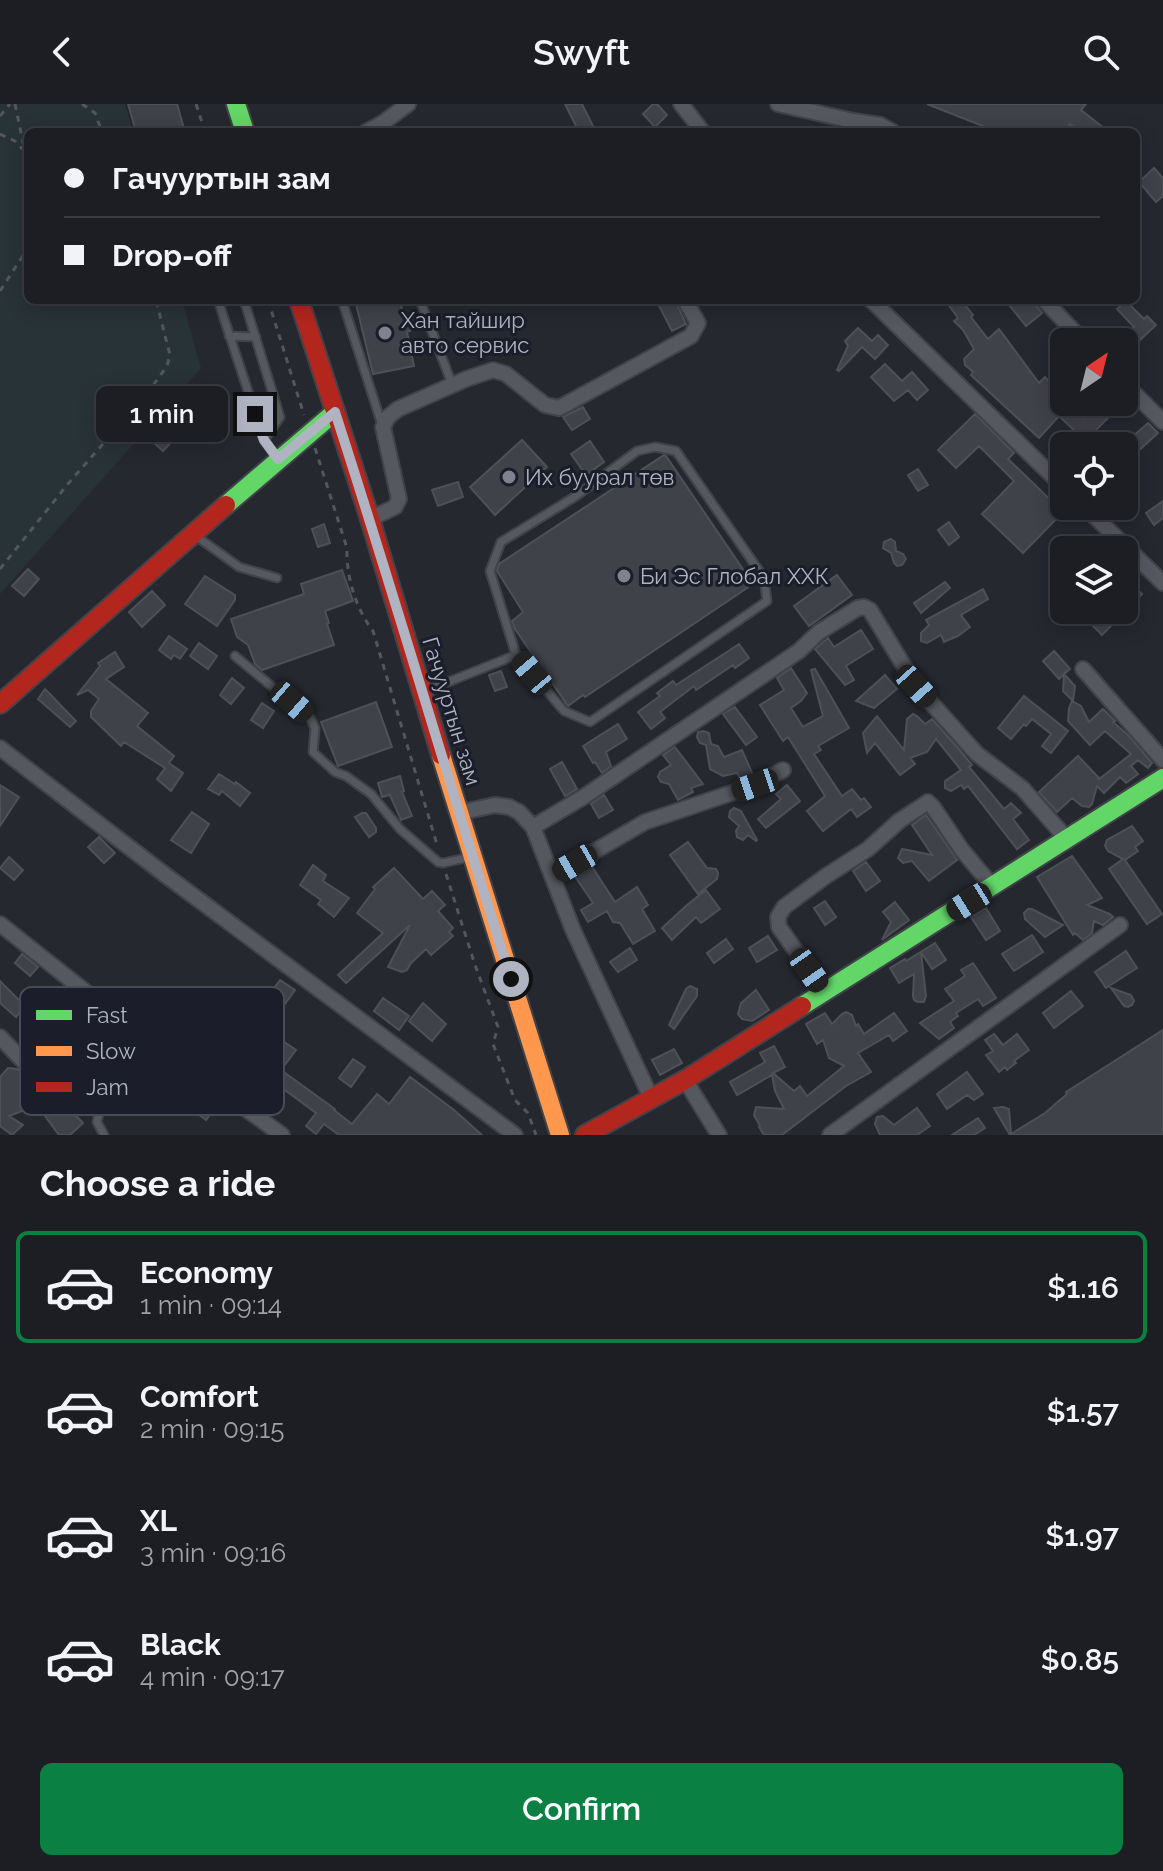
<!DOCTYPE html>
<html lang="en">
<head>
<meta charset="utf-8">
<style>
	:root { --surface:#1c1e24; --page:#292b31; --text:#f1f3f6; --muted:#a0a2a6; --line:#3a3c41; --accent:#0b8043 }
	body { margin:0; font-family:Raleway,sans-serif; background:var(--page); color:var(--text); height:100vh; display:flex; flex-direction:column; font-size:30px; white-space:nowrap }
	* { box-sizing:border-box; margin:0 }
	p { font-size:26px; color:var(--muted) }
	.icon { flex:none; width:44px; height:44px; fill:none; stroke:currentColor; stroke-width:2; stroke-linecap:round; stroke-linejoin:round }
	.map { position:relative; height:1031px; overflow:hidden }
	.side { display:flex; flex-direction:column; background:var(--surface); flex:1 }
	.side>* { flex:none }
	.top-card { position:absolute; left:24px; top:24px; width:1116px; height:176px; border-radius:12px; box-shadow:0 4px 20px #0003,0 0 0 2px var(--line); display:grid; align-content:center; height:176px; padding:0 40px; background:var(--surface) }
	.needle { width:52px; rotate:35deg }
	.buttons { position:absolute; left:1050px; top:224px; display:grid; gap:16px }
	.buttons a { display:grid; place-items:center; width:88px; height:88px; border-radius:12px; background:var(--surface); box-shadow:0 4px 20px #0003,0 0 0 2px var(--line); font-size:40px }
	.end { position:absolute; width:36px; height:36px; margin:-18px; border:10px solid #b0b3c2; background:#111; box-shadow:0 0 0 4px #111 }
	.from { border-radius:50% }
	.bubble { position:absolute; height:56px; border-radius:12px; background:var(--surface); box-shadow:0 4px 20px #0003,0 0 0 2px var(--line); font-size:26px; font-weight:600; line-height:56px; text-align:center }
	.car { position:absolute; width:24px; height:48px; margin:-24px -12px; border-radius:10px; box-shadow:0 0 6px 2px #0007; background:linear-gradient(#222 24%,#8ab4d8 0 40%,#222 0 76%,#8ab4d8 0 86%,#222 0) }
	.top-card b { display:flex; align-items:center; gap:28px; height:76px; font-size:30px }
	.top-card b+b { border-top:2px solid var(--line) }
	.top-card i { width:20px; height:20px; background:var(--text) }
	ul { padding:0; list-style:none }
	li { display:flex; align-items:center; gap:24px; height:112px; margin:0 16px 12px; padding:0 24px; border:4px solid transparent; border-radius:12px }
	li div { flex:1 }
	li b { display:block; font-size:30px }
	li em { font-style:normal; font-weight:600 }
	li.active { border-color:var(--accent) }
	li>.icon { width:72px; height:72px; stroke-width:1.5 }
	h2 { padding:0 40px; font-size:36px; line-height:96px }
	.action { display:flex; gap:16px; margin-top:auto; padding:16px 40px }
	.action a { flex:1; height:92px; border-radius:12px; background:var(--accent); color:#fff; font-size:32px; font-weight:600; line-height:92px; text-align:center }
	header { display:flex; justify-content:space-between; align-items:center; height:104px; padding:0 40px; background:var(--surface); font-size:36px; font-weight:600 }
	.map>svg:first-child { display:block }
	.green { fill:#283338 }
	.building { fill:#404249; stroke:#4e5058; stroke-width:2 }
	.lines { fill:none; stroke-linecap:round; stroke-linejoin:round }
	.lane-casing { stroke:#42434a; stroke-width:11 }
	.street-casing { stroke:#42434a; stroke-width:18 }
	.fast-casing { stroke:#42434a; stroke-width:22 }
	.slow-casing { stroke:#42434a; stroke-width:22 }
	.jam-casing { stroke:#42434a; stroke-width:22 }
	.path { stroke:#54565d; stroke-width:3; stroke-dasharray:6 6; stroke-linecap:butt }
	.lane { stroke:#56585f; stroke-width:7 }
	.street { stroke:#56585f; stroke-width:14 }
	.fast { stroke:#63d668; stroke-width:18 }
	.slow { stroke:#ff974d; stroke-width:18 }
	.jam { stroke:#b3261e; stroke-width:18 }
	.route { stroke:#b0b3c2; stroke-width:10 }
	.poi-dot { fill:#80828f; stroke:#1b1e2a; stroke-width:3 }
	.labels { text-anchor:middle; stroke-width:6; stroke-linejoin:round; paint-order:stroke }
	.poi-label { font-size:22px; fill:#b0b3c2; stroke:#1b1e2a; text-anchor:start }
	.street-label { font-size:22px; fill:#b0b3c2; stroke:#1b1e2a }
	.key { fill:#1b1e2a; stroke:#484b58; stroke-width:2 }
	.key-label { font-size:22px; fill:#b0b3c2 }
</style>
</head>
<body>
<header><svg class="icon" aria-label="back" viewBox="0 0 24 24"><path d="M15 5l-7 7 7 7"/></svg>Swyft<svg class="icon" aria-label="search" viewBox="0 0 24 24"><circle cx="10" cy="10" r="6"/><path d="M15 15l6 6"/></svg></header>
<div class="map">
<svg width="1163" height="1031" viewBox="0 0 1163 1031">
	<rect width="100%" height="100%" fill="#262830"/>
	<path class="green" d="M0 0H125L133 28H28V196H182L201 264 0 490Z"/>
	<path class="building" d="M128 0H177L185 28H136Z
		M565 0H582L596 28H579Z
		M653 0H657L667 11 655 23 643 10Z
		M927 0H1086L1081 6 1109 28H1080L1070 20 1063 28H998Z
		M1154 64 1163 74V92L1156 98 1139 78Z
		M355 196H400L404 215 414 210 419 223 407 228 414 262 373 270Z
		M656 196H675L686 220 672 227Z
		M945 196H961L973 211 971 213 988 235 999 225 1039 279 1045 273 1064 294V298H1068L1084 314 1102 298H1124L1096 326 1111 342H1072L1081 333 1059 312 1039 334 971 271 973 268 965 261 964 255 974 245 963 226 954 217 958 214Z
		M1015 196H1031L1042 209 1026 222 1009 201Z
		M1126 197 1144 215 1147 212 1156 221 1124 251V233L1134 223 1117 205Z
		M858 224 872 237 878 231 888 241 875 255 862 243 839 267 837 266 848 242 845 237Z
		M885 260 902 277 912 268 928 286 917 296 908 286 894 297 871 273Z
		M583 303 590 315 572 326 563 313Z
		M975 310 1014 349 1008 355 1063 408 1023 449 982 410 1014 377 979 342 956 364 938 346Z
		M1148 319 1158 329 1124 360V340Z
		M170 322 179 330 163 347 154 339Z
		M522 336 547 363 495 411 470 383Z
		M590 337 604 358 586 371 571 350Z
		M664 351 666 352 753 480 585 593 583 591 568 602 515 525 512 517 523 508 497 467 499 460Z
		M918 365 928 381 918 387 908 371Z
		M458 378 463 393 438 402 432 386Z
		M1163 397V414L1154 421 1146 409Z
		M949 418 959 433 949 441 938 426Z
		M324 420 330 439 318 443 312 425Z
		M891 435 895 438 896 447 903 450 906 455 902 461 897 462 894 459 891 449 883 444 884 438Z
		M28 465 39 475 24 492 12 482Z
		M342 466 353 497 325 507 329 519 327 520 334 541 262 566 255 560 248 541 237 533 231 515 304 490 301 480Z
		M837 471 852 491 809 522 794 502Z
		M205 472 235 491V496L217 522 185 500Z
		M1124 472 1142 490 1102 531 1077 506H1124Z
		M945 478 950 484 921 509 914 499Z
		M983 485 988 495 961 511 970 523 958 532 944 538 941 531 927 539 921 537V529L929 521 926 516Z
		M152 487 165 501 142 523 129 508Z
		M861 526 873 545 846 562 854 576 845 581 815 545 828 534 834 543Z
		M169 532 187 545 180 555 174 551 171 555 159 546Z
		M199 539 217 552 208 565 190 552Z
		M739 540 749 554 735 564 733 561 696 586 694 582 660 608 665 614 651 625 638 608 660 592 657 589 673 577 676 581Z
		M1054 547 1070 565 1064 570 1075 582 1073 597 1063 587 1064 570 1059 575 1043 557Z
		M115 548 124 563 106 575 148 609 137 622 174 652 169 659 183 669 171 687 157 675 165 664 124 638 121 642 91 613V607L99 595 88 586 77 591 100 562 98 559Z
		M791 564 807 589 801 597 791 604 803 623 823 612 811 566 815 565 849 624 818 642 821 646 814 650 842 692 852 685 861 696 864 694 871 703 857 713 851 705 823 727 807 707 825 692 788 633 783 637 760 601 784 586 777 574Z
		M501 567 507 583 495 587 489 571Z
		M885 571 897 585 874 604 856 597Z
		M232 574 244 584 231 600 220 591Z
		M45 585 76 617 70 623 38 595Z
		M1024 592 1068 627 1051 649 1042 642 1051 630 1032 615 1026 622 1024 620 1011 635 998 624Z
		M1072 597 1081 602 1089 618 1103 605 1115 617 1113 618 1128 631 1152 659 1148 664 1138 656 1131 662 1138 670 1126 679 1120 673 1104 689 1097 682 1092 700 1089 703 1082 702 1072 694 1057 708 1039 688 1078 652 1099 674 1098 676 1131 650 1105 627 1090 641 1068 617 1069 604Z
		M376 598 392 643 338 662 321 618Z
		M262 599 274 607 263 624 251 616Z
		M735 603 757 633 746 641 723 610Z
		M913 610 917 612 925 620 932 615 958 644 972 661 969 663 1004 705 1011 699 1021 709 1013 715 1029 736 1017 745 968 682 964 685 961 681 951 687 945 684V677L961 666 936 635 927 648 910 654 915 660 900 671 875 639 867 649 863 629 877 612 904 646 907 615Z
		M618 620 627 635 606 648 611 662 602 669 595 658 593 659 583 642Z
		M703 627 709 629 711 640 718 642 724 653 742 646 753 671 740 675 737 669 723 672 710 665 706 641 700 639 697 633 698 628Z
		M675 643 703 680 691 684 693 688 678 696 669 680 661 678 658 673 660 668 671 661 663 651Z
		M562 658 577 685 565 692 550 665Z
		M219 670 235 680 236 678 250 689 240 702 222 687 219 691 208 685Z
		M400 672 404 687 402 688 412 712 401 716 390 691 382 693 378 679Z
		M0 681 19 693 0 722Z
		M787 681 800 697 766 724 758 715 781 695 776 690Z
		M604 691 613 706 599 714 591 700Z
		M734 704 741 707 757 736 756 737 748 731 743 736 737 733 736 727 739 722 729 713 730 707Z
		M192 708 209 720 191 749 171 736Z
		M362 709H366L376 724V728L369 733 355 713Z
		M926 711 957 756 929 777 912 757 903 759 898 754 902 745 932 751 912 721Z
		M1132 722 1143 737 1135 743 1138 747 1125 756 1162 810 1147 820 1109 765 1123 755 1108 747 1105 742 1107 736Z
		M99 733 115 749 104 759 88 743Z
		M688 738 707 764 716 765 718 769 717 775 698 790 670 751Z
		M1072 752 1102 794 1087 801 1110 810 1113 813 1103 821 1094 817 1092 829 1083 836 1075 829 1073 831 1037 773Z
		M9 753 23 766 14 776 0 764Z
		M866 758 880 777 866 787 853 767Z
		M313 761 326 771 323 777 349 794 334 813 318 800 321 796 300 781Z
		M591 761 615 798 637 783 648 801 642 805 655 827 633 840 620 819 613 818 607 807 588 818 581 806 593 799 574 771Z
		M394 764 423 795 432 787 445 801 438 807 453 824 449 828 453 832 431 851 426 845 411 859 407 866 402 868 388 863 410 821 346 879 338 871 383 829 357 809 375 785 373 783Z
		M706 786 720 805 701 819 696 813 672 836 662 824 687 801Z
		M825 797 836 813 825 821 814 804Z
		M895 798 909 816 882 836 891 818 883 808Z
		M986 804 1000 827 986 836 971 813Z
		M1028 805H1032L1063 821 1045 833 1025 815 1024 809Z
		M1032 831 1043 848 1014 867 1002 850Z
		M768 832 777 846 757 858 749 844Z
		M726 835 733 845 714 859 707 849Z
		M935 839 946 856 932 865 921 848 926 892 924 898H918L914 896 913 892 914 870 899 879 890 864 905 855 906 857Z
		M630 844 637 856 618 868 610 858Z
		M1126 847 1137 864 1106 884 1095 868Z
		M22 850 38 863 30 872 15 859Z
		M973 859 996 894 983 902 978 895 956 909 958 912 950 918 954 924 939 935 920 919 954 897 945 885 965 872 961 866Z
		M280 876 295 886 282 904 276 900 268 918 261 914 260 908 272 897 267 894Z
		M0 877 25 902 16 913 0 899Z
		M690 882 697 885V892L674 925 669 921 686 885Z
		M1111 884 1131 891 1134 897 1132 901 1128 903 1124 902Z
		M756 886 769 906 752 917 742 915 738 910 741 899Z
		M1071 887 1083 902 1054 924 1043 909Z
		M383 894 409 912 399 926 374 907Z
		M423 899 446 920 432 937 409 917Z
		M846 908 852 911 856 922 858 920 864 930 894 909 907 927 893 937 889 931 858 949 871 968 846 982 782 1031H764L759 1023 760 1022 754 1011 756 1003 784 1005 775 987 772 971 737 991 730 978 765 958 760 949 774 942 785 963 773 969 794 987 800 982 807 992 844 962 829 954 823 936 817 940 806 920 825 909 832 920 842 910Z
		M1163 926V1031H1010L994 1004 1003 1003 1009 1005 1011 1030 1045 1009 1067 990 1066 988Z
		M994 930 1003 941 1017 930 1029 946 1014 957 1016 959 1007 966 1005 963 999 968 986 951 993 947 985 936Z
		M274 931 296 946 281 966 335 1005 334 1006 352 1020 377 990 389 1000 410 973 454 1006 482 1031H339L324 1020 316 1030 306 1022 316 1009 278 981 267 996 253 985 252 986 233 968 254 945 260 950Z
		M674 945 682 959 660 971 652 956Z
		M353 955 365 963 351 983 339 974Z
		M8 964 17 965 24 970H30L38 981V988L36 998 27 1005 9 1012 23 1021 12 1031 0 1022V973Z
		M967 968 983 990 974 996 967 991 947 1005 937 990Z
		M203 991 217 1001 206 1016 193 1006Z
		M63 998 83 1019 70 1031H59L45 1012Z
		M917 1004 930 1022 917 1031H880L875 1020 877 1013 883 1012 894 1021Z
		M978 1014 985 1024 974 1031H952Z"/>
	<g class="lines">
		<g class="lane-casing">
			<path id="lane" d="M218 196 264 336 277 354
				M244 196 280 313 264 336
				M342 196 382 321
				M420 196 452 280
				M229 232 256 233
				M655 343 676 347 764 474 767 497 590 618 564 607 516 551 490 467 501 438 576 392 637 347Z
				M196 432 239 463 277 474
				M235 552 310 614 315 624 313 648 335 668 346 672 371 690 400 725 438 758 443 759 466 754
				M428 586 516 551
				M103 990 97 1018 104 1031"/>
		</g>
		<g class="street-casing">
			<path id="street" d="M681 0 703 28
				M778 0 853 17 880 21 893 28
				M366 28 383 19 408 0
				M871 196 1064 383
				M1044 196 1084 238
				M1124 279 1163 318
				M1084 402 1163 479
				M370 415 395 403 399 395 383 323 388 313 398 305 466 275 493 266 506 270 545 301 559 304 691 232 698 219 685 196
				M1083 565 1163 656
				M0 644 164 770 515 1031
				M458 709 495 701 509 703 519 708 533 723 573 826 652 996
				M533 723 585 692 799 547 819 528 858 504 864 503 870 506 916 582 977 650 1022 684 1067 735
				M552 772 645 718 755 681 783 666
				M0 820 96 896 282 1031
				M825 888 779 823 778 813 784 803 826 772 868 745 899 717 928 698 933 703 962 746 993 783
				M0 933 27 961
				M685 976 719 1031
				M830 1031 1120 821"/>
		</g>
		<g class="fast-casing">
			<path id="fast" d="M236 0 245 28
				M226 401 335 308
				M802 902 1163 674"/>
		</g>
		<g class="slow-casing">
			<path id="slow" d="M441 651 560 1031"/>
		</g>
		<g class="jam-casing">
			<path id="jam" d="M299 196 370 415 441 651
				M0 600 226 401
				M585 1031 685 976 802 902"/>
		</g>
		<path class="path" d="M15 0 25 48V80L28 110
			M82 0 95 9 102 28
			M196 0 205 28
			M0 12 10 0
			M0 30 15 37 25 48 28 49
			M0 187 28 144
			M268 196 304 311
			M315 344 347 444C346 473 356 505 373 527L438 744
			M0 465 67 381 149 287 167 262 170 251 156 196
			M446 770 475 861 498 923 493 940 515 996 528 1009 536 1031"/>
		<use href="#lane" class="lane"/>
		<use href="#street" class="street"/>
		<use href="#fast" class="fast"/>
		<use href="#slow" class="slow"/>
		<use href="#jam" class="jam"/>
	</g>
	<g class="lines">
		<path class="route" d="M255 310 264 336 278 355 335 308C396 496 451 686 511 875"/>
	</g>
	<g class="poi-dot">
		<circle cx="385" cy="229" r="8"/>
		<circle cx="509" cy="373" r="8"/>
		<circle cx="624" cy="472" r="8"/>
	</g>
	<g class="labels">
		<g class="poi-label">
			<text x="401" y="224">Хан тайшир<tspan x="401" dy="25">авто сервис</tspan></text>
			<text x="525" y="381">Их буурал төв</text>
			<text x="640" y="480">Би Эс Глобал ХХК</text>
		</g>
		<g class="street-label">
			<text transform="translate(452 607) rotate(73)" y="8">Гачууртын зам</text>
		</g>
	</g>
	<rect x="20" y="883" width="264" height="128" rx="12" class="key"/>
	<rect x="36" y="906" width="36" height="10" fill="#63d668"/>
	<rect x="36" y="942" width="36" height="10" fill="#ff974d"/>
	<rect x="36" y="978" width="36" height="10" fill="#b3261e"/>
	<g class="key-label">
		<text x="86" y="919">Fast</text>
		<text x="86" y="955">Slow</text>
		<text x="86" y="991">Jam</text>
	</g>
</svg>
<div class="buttons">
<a><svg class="needle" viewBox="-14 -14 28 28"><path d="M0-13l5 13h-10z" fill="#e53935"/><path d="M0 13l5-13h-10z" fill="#a0a2a6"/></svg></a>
<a><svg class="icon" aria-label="locate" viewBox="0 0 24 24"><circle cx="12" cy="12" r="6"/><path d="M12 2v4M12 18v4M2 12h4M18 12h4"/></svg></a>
<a><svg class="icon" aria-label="layers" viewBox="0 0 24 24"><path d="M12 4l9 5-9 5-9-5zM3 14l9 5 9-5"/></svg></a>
</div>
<i class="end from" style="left:511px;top:875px"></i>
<i class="end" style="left:255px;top:310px"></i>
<div class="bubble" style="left:96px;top:282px;width:132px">1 min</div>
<i class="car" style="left:532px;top:569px;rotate:320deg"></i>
<i class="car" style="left:916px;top:582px;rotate:138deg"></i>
<i class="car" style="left:292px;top:598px;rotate:131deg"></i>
<i class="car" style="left:755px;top:681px;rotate:251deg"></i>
<i class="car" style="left:575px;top:759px;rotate:240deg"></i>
<i class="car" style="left:969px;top:798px;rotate:238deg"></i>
<i class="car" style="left:809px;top:866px;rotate:145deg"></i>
<div class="top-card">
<b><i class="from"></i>Гачууртын зам</b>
<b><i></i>Drop-off</b>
</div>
</div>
<section class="side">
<h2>Choose a ride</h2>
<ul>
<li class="active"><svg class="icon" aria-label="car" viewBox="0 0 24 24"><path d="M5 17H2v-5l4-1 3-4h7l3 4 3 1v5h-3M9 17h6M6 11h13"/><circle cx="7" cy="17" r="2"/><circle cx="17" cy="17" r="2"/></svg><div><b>Economy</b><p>1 min · 09:14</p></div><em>$1.16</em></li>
<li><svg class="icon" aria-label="car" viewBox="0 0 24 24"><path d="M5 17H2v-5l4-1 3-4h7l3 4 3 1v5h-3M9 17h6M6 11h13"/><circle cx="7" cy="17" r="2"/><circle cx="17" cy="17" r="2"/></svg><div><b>Comfort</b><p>2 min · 09:15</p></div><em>$1.57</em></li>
<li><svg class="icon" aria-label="car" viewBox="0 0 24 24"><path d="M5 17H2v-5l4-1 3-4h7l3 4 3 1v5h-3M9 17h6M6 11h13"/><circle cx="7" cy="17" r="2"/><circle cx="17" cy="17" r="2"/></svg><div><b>XL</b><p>3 min · 09:16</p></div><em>$1.97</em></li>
<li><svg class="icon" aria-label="car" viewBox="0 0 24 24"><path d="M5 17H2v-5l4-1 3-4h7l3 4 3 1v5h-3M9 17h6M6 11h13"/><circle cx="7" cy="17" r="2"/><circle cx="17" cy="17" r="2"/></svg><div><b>Black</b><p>4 min · 09:17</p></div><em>$0.85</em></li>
</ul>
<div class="action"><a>Confirm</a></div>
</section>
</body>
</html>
